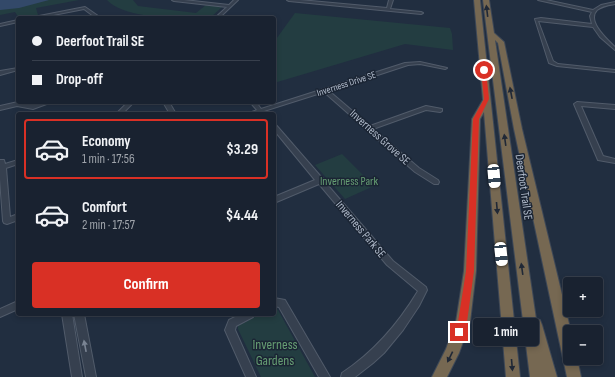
<!DOCTYPE html>
<html lang="en">
<head>
<meta charset="utf-8">
<style>
	:root { --surface:#192230; --page:#262f3c; --text:#f1f3f6; --muted:#9fa4ab; --line:#373f4c; --accent:#d93025 }
	body { margin:0; font-family:"Sofia Sans Condensed",sans-serif; background:var(--page); color:var(--text); height:100vh; display:flex; flex-direction:column; font-size:15px; white-space:nowrap }
	* { box-sizing:border-box; margin:0 }
	p { font-size:13px; color:var(--muted) }
	.icon { flex:none; width:22px; height:22px; fill:none; stroke:currentColor; stroke-width:2; stroke-linecap:round; stroke-linejoin:round }
	.map { position:relative; flex:1; overflow:hidden }
	.details { position:absolute; left:16px; top:112px; width:260px; height:204px; display:flex; flex-direction:column; background:var(--surface); border-radius:4px; box-shadow:0 2px 6px #0003,0 0 0 1px var(--line) }
	.details>* { flex:none }
	.guide { position:absolute; left:16px; top:16px; width:260px; height:88px; border-radius:4px; box-shadow:0 2px 6px #0003,0 0 0 1px var(--line); display:grid; align-content:center; height:88px; padding:0 16px; background:var(--surface) }
	.tools { position:absolute; left:563px; top:277px; display:grid; gap:8px }
	.tools a { display:grid; place-items:center; width:40px; height:40px; border-radius:4px; background:var(--surface); box-shadow:0 2px 6px #0003,0 0 0 1px var(--line); font-size:20px }
	.end { position:absolute; width:18px; height:18px; margin:-9px; border:5px solid #d93025; background:#fff; box-shadow:0 0 0 2px #fff }
	.from { border-radius:50% }
	.bubble { position:absolute; height:28px; border-radius:4px; background:var(--surface); box-shadow:0 2px 6px #0003,0 0 0 1px var(--line); font-size:13px; font-weight:700; line-height:28px; text-align:center }
	.car { position:absolute; width:12px; height:24px; margin:-12px -6px; border-radius:5px; box-shadow:0 0 3px 1px #0007; background:linear-gradient(#fff 24%,#345 0 40%,#fff 0 76%,#345 0 86%,#fff 0) }
	.guide b { display:flex; align-items:center; gap:14px; height:38px; font-size:15px }
	.guide b+b { border-top:1px solid var(--line) }
	.guide i { width:10px; height:10px; background:var(--text) }
	ul { padding:7px 0 0; list-style:none }
	li { display:flex; align-items:center; gap:12px; height:60px; margin:0 8px 6px; padding:0 8px; border:2px solid transparent; border-radius:4px }
	li div { flex:1 }
	li b { display:block; font-size:15px }
	li em { font-style:normal; font-weight:700 }
	li.active { border-color:var(--accent) }
	li>.icon { width:36px; height:36px; stroke-width:1.5 }
	.action { display:flex; gap:8px; margin-top:auto; padding:8px 16px }
	.action a { flex:1; height:46px; border-radius:4px; background:var(--accent); color:#fff; font-size:16px; font-weight:700; line-height:46px; text-align:center }
	.map>svg:first-child { display:block }
	.green { fill:#233d41 }
	.water { fill:#334969 }
	.lines { fill:none; stroke-linecap:round; stroke-linejoin:round }
	.minor-casing { stroke:#515b6a; stroke-width:2 }
	.highway-casing { stroke:#3e4857; stroke-width:2 }
	.minor { fill:#36404f; fill-rule:evenodd }
	.highway { fill:#766852; fill-rule:evenodd }
	.oneway { fill:#202836 }
	.oneway2 { fill:#7a8493 }
	.route { fill:#d93025 }
	.labels { text-anchor:middle; stroke-width:3; stroke-linejoin:round; paint-order:stroke }
	.far-street-label { font-size:10px; fill:#b1bbcb; stroke:#1b2534 }
	.street-label { font-size:12px; fill:#b1bbcb; stroke:#1b2534 }
	.park-label { font-size:12px; fill:#669e73; stroke:#1b2534 }
	.near-park-label { font-size:14px; fill:#669e73; stroke:#1b2534 }
</style>
</head>
<body>
<div class="map">
<svg width="615" height="377" viewBox="0 0 615 377">
	<rect width="100%" height="100%" fill="#212e40"/>
	<path class="green" d="M0 0H79L36 8 38 15 19 18 15 12 0 15Z
		M107 0H133L138 6 196 13 206 5 222 7 210 18C183 18 125 20 107 0Z
		M295 13 450 28 452 34 453 50 405 44 274 83V42Z
		M342 154 374 186 345 199 315 165Z
		M275 307 278 310 315 377H261L238 329V326L260 314H274Z"/>
	<path class="water" d="M0 0H49L19 8 0 10Z"/>
	<g class="lines">
		<g class="minor-casing">
			<path id="minor" d="M172 0H184L229 5 234 0H238L219 18H215L227 7 174 1Z
				M287 0H300L387 8 389 0H393L390 9 421 12 423 13 421 14 289 1Z
				M538 0H546L593 10 601 5 615 2V4C609 5 602 6 597 10 586 21 608 40 615 47V50L600 37 593 27 538 21 553 61 558 64 615 70V72L557 66 549 63 535 19 541 18 592 24 590 16 592 12Z
				M85 7 101 18H96L84 9 38 18H29Z
				M18 20V22L0 26V24Z
				M420 62 447 68 445 69 420 64 408 65 329 91 370 126 426 106 442 109V111L440 112 426 110 373 129 419 168 438 180 439 182 438 184H434L415 172 324 92 264 111 266 114H260L259 113 247 114 257 110 250 102H256L261 109 405 63Z
				M18 68V70L0 75V71Z
				M18 102H23V103C35 106 41 102 52 102L33 109 17 106 0 110V106Z
				M128 102H134L122 114H116Z
				M163 102H169L176 114H170Z
				M577 102 615 105V109L581 106 603 156 615 159V163L598 160 574 104Z
				M274 124 276 125 322 178H323L324 181 393 261 426 287 427 290 419 306 403 330 384 353 373 363 355 377H341L342 373C374 352 398 324 418 291L387 265 319 184 274 203V197L315 180 274 130Z
				M0 160H4L5 164 18 160V164L6 168 10 217 18 214V220L7 224 4 223 3 221 0 179Z
				M274 298 285 300 330 377H319L279 307 274 306Z
				M18 301V309L0 317V309Z
				M62 314H72L82 377H72Z
				M74 314H84L96 377H86Z
				M241 314H255L253 317 236 326 235 330 256 377H246L225 330 229 320Z"/>
		</g>
		<g class="highway-casing">
			<path id="highway" d="M474 0H480L520 377H506L484 112 480 119 476 271 470 322 459 353 447 377H432L446 349 456 322 464 271 472 119 483 100Z
				M483 0H489L494 33 504 42 522 129 571 332 570 358H577L581 377H567L514 129 498 43 495 40 536 319 540 320 542 325 557 377H530Z"/>
		</g>
		<use href="#minor" class="minor"/>
		<use href="#highway" class="highway"/>
	</g>
	<defs><path id="oneway-solid" d="M-6-.8H1V-3.2L6.5 0L1 3.2V.8H-6Z"/></defs>
	<g class="oneway">
		<use href="#oneway-solid" transform="translate(487 11) rotate(-97)"/>
		<use href="#oneway-solid" transform="translate(511 93) rotate(-101)"/>
		<use href="#oneway-solid" transform="translate(505 140) rotate(-98)"/>
		<use href="#oneway-solid" transform="translate(497 208) rotate(85)"/>
		<use href="#oneway-solid" transform="translate(522 269) rotate(-98)"/>
		<use href="#oneway-solid" transform="translate(450 357) rotate(116)"/>
		<use href="#oneway-solid" transform="translate(512 365) rotate(85)"/>
	</g>
	<use class="oneway2" href="#oneway-solid" transform="translate(85 346) rotate(-101)"/>
	<path class="route" d="M484 69 486 70 489 99 479 119 474 271 467 322 462 335 459 336 456 335 455 332 458 322 466 271 473 119 484 99 481 70Z"/>
	<g class="labels">
		<g class="far-street-label">
			<text transform="translate(346 83) rotate(-18)" y="4">Inverness Drive SE</text>
		</g>
		<g class="street-label">
			<text transform="translate(380 137) rotate(42)" y="4">Inverness Grove SE</text>
			<text transform="translate(524 187) rotate(82)" y="4">Deerfoot Trail SE</text>
			<text transform="translate(361 229) rotate(50)" y="4">Inverness Park SE</text>
		</g>
		<g class="park-label">
			<text x="349" y="185">Inverness Park</text>
		</g>
		<g class="near-park-label">
			<text x="275" y="349">Inverness<tspan x="275" dy="16">Gardens</tspan></text>
		</g>
	</g>
</svg>
<div class="tools">
<a>+</a>
<a>−</a>
</div>
<i class="end from" style="left:484px;top:70px"></i>
<i class="end" style="left:459px;top:332px"></i>
<div class="bubble" style="left:473px;top:318px;width:66px">1 min</div>
<i class="car" style="left:494px;top:176px;rotate:175deg"></i>
<i class="car" style="left:501px;top:254px;rotate:174deg"></i>
<div class="guide">
<b><i class="from"></i>Deerfoot Trail SE</b>
<b><i></i>Drop-off</b>
</div>
<section class="details">
<ul>
<li class="active"><svg class="icon" aria-label="car" viewBox="0 0 24 24"><path d="M5 17H2v-5l4-1 3-4h7l3 4 3 1v5h-3M9 17h6M6 11h13"/><circle cx="7" cy="17" r="2"/><circle cx="17" cy="17" r="2"/></svg><div><b>Economy</b><p>1 min · 17:56</p></div><em>$3.29</em></li>
<li><svg class="icon" aria-label="car" viewBox="0 0 24 24"><path d="M5 17H2v-5l4-1 3-4h7l3 4 3 1v5h-3M9 17h6M6 11h13"/><circle cx="7" cy="17" r="2"/><circle cx="17" cy="17" r="2"/></svg><div><b>Comfort</b><p>2 min · 17:57</p></div><em>$4.44</em></li>
</ul>
<div class="action"><a>Confirm</a></div>
</section>
</div>
</body>
</html>
